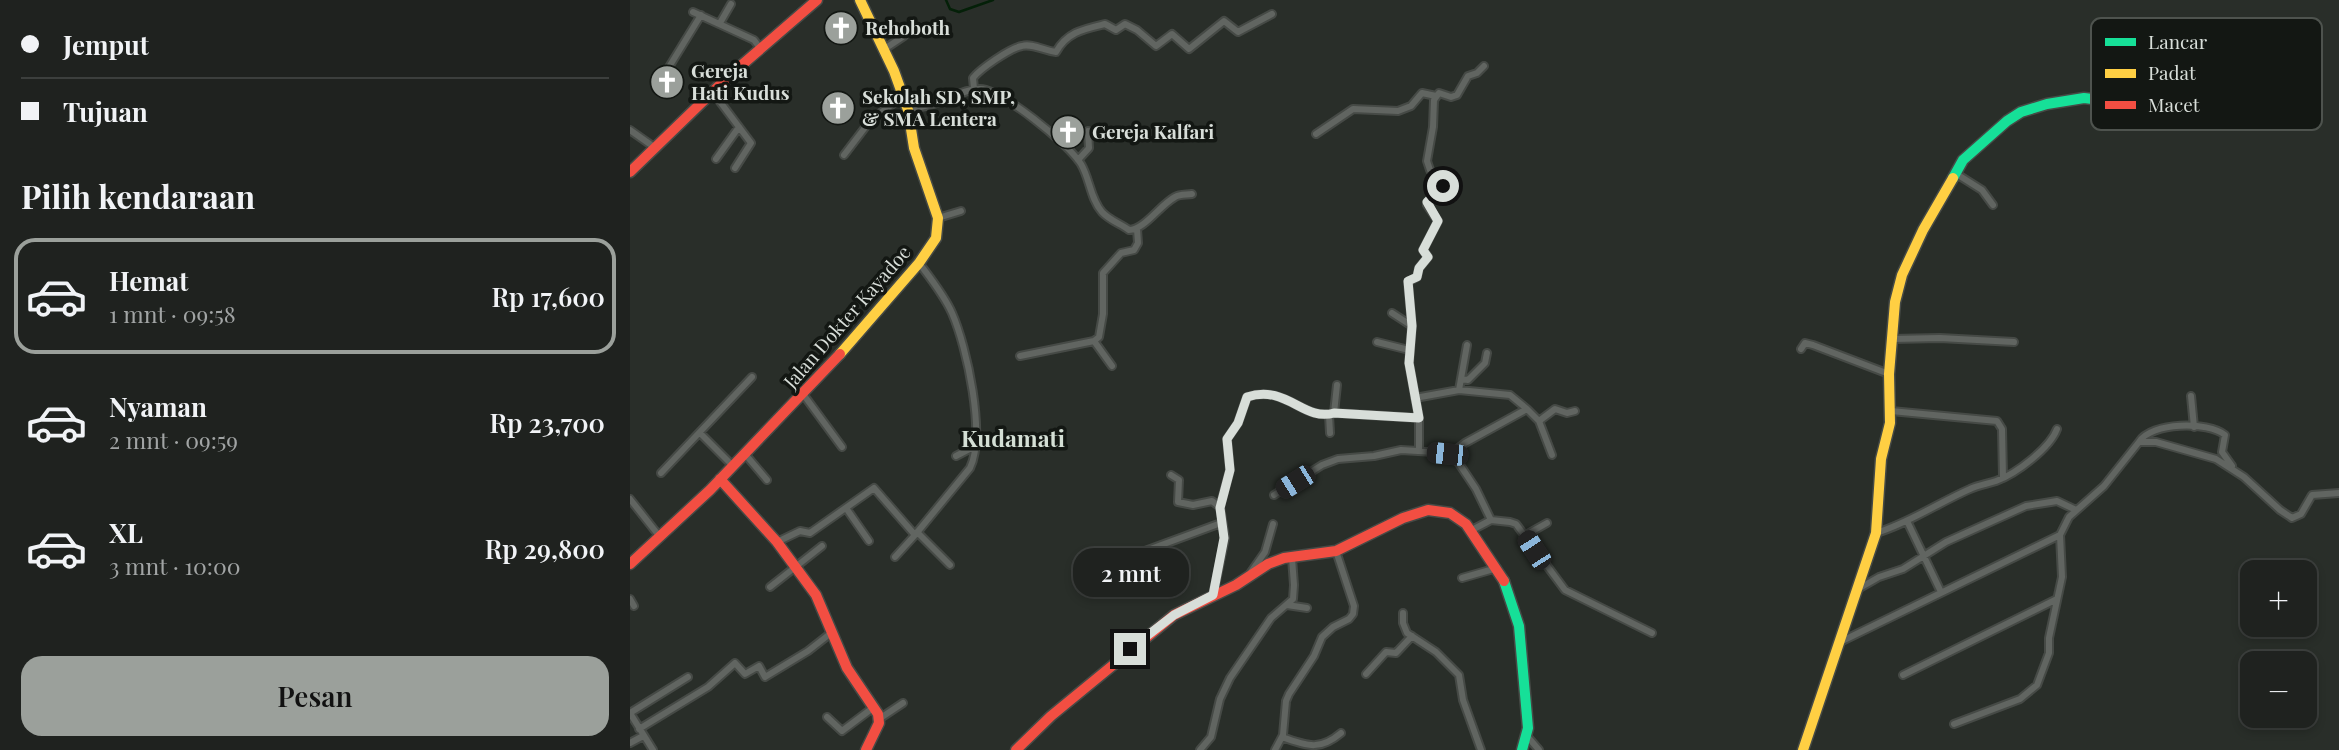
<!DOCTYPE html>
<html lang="id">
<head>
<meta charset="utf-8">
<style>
	:root { --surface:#1f221f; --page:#2c2f2c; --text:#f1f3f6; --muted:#a1a4a4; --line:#3c3f3d; --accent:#9ba09b }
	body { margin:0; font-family:"Playfair Display",serif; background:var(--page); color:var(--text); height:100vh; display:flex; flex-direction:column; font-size:26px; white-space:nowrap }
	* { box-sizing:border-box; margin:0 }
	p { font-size:23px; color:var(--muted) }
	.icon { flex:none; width:38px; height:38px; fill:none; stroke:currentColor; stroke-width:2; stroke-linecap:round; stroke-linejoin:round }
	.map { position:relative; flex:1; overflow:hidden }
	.drawer { display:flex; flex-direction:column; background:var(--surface); width:630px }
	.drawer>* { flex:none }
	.top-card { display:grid; align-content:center; height:154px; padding:0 21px; background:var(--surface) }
	.fabs { position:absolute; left:1610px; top:560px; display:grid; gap:14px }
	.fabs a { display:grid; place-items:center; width:77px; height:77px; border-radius:14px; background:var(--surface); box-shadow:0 4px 10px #0003,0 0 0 2px var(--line); font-size:35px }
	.end { position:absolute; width:32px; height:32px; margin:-16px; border:9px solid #d8ded9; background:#111; box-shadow:0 0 0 4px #111 }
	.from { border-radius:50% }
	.bubble { position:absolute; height:49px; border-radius:21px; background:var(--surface); box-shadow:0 4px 10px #0003,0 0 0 2px var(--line); font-size:23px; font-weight:600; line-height:49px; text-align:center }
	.car { position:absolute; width:21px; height:42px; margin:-21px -10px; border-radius:9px; box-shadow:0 0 5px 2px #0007; background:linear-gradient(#222 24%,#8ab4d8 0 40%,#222 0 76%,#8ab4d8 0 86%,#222 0) }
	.top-card b { display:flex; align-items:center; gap:24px; height:66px; font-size:26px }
	.top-card b+b { border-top:2px solid var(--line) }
	.top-card i { width:18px; height:18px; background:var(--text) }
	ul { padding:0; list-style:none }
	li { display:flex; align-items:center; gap:21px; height:116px; margin:0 14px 10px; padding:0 7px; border:4px solid transparent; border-radius:21px }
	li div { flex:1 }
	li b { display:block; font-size:26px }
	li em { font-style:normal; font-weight:600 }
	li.active { border-color:var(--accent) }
	li>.icon { width:63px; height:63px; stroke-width:1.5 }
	h2 { padding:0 21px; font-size:32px; line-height:84px }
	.primary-button { display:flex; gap:14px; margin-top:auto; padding:14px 21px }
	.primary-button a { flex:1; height:80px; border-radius:21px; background:var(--accent); color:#111; font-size:28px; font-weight:600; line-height:80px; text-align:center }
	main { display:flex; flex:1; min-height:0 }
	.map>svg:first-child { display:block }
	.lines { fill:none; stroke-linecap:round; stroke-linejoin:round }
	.stream { stroke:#042008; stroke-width:2.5 }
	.street-casing { stroke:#464a46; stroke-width:10 }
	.fast-casing { stroke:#464a46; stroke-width:13 }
	.slow-casing { stroke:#464a46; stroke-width:13 }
	.jam-casing { stroke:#464a46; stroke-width:13 }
	.street { stroke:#616561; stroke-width:6 }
	.fast { stroke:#16e098; stroke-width:10 }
	.slow { stroke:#ffcf43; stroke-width:10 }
	.jam { stroke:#f24e42; stroke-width:10 }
	.route { stroke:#d8ded9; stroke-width:9 }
	.labels { text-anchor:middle; stroke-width:7; stroke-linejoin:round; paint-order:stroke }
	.poi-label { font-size:19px; font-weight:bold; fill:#d8ded9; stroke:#131713; text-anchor:start }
	.street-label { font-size:19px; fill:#d8ded9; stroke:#131713 }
	.quarter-label { font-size:23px; font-weight:bold; fill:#d4dfd5; stroke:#131713 }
	.key { fill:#131713; stroke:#4e534e; stroke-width:2 }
	.key-label { font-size:19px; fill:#d8ded9 }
</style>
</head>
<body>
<main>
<section class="drawer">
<div class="top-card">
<b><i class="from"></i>Jemput</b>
<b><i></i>Tujuan</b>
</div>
<h2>Pilih kendaraan</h2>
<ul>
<li class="active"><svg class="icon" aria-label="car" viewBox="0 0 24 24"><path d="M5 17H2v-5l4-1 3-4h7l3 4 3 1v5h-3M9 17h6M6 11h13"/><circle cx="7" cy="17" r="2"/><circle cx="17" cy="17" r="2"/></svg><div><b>Hemat</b><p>1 mnt · 09:58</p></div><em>Rp 17,600</em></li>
<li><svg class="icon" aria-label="car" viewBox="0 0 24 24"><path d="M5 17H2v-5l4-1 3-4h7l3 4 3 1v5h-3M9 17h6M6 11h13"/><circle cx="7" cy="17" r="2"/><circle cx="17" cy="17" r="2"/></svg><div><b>Nyaman</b><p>2 mnt · 09:59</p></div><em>Rp 23,700</em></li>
<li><svg class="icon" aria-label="car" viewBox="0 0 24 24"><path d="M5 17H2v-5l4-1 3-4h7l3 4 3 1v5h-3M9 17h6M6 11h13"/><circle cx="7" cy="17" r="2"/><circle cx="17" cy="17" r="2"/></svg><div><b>XL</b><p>3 mnt · 10:00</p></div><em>Rp 29,800</em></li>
</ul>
<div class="primary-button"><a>Pesan</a></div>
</section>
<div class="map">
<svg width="1709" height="750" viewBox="0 0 1709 750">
	<rect width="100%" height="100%" fill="#292e29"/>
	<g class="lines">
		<path class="stream" d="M316 0 320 9 329 12 363 0"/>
		<g class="street-casing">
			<path id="street" d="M63 12 124 40 130 48
				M90 23 101 4
				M253 50 274 36
				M39 67 71 15
				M344 89 343 78C350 69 380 48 392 46 402 43 415 51 426 52 437 32 454 29 475 24L486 30 495 24 507 30 526 46 542 34 559 49 594 21 608 32 642 14
				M82 91 121 143 105 168
				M278 110C288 107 299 106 309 102 323 98 334 89 350 89 371 89 439 144 451 164 460 179 460 198 472 212 479 220 491 224 499 230 514 230 530 205 545 197 550 194 556 195 562 194
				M0 130 24 147
				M686 134 723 109 768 111 781 106 792 93 806 96
				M214 155 240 121 273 96
				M86 159 109 127
				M448 160 459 148 458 131
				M1325 173 1352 190 1363 205
				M308 218 331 211
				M762 313 782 326
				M1262 339 1310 338 1384 342
				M464 341 482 366
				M747 342 779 350
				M1171 349 1175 343 1183 345 1259 374
				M390 356 464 341 469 337 473 314V273L491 253 504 250 508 243 507 229
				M831 379 838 380 855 363 857 353
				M829 390 880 395 897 409
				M173 394 212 447
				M1561 396 1564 427
				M785 398 829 390 837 345
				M1261 411 1367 421 1372 429 1373 477
				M704 413 707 385
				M699 415 700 433
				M909 421 925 409 937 413 945 411
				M70 433 102 465
				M1509 442C1521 422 1578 421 1595 435L1592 452 1602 466
				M789 451V418L779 363 782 326 778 282 787 277 789 268 798 257 793 250 808 221 797 205 813 186 800 170 797 161 803 127 804 100 809 93 821 97 827 95 838 76 847 73 854 66
				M822 453 835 443 897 409 909 421 922 455
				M115 454 137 480
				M326 456 347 445
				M31 473 122 377
				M541 475 549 480 548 502 563 505 582 501 590 507
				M644 495 692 465 708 459 744 456 771 450 822 453 846 489 861 520 840 531
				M0 499 30 537
				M216 508 239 541
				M861 520 880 522 886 524 935 590 1022 633
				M1277 521 1311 592
				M287 532 320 565
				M1246 533C1279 523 1308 503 1340 489 1348 485 1357 484 1366 481 1386 474 1420 448 1427 429
				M894 536 917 523
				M147 542 170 531 180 533 244 488 285 535 340 468C356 435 337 347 322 313 314 295 301 279 289 263
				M515 551 591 523
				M265 557 285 535
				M621 572 635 552 643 524
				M832 578 867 568
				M140 587 192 546
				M1228 589 1249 577 1273 569 1316 542 1396 506 1427 501 1446 510
				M583 595 595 538 590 507 600 470 597 439 608 423 617 397C657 384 673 422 704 413L789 418
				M0 599 4 606
				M657 605 677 608
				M773 613V623L777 633 806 652 829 675 833 700 851 750
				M1210 642 1430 535
				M736 674 756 652 766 653 782 636
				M1273 675 1427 599
				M197 717 212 731 244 707
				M249 719 273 703
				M1324 724 1390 699 1407 685 1419 653V638L1432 577 1430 535 1439 517 1474 486 1509 442H1526L1586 459 1614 477 1650 510 1662 518 1671 514 1682 495 1709 493
				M9 729 78 687 105 663 115 674 129 666 135 677 178 651 201 633
				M897 736 909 750
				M652 737C679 747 691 750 711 733
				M0 743 13 736
				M23 750 0 713 58 677
				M570 750 581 737 590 699 600 678 641 618 663 599 664 585 662 558
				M645 750 653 735 656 701 659 694 684 656 692 637 703 627 719 619 723 614 724 606 706 551"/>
		</g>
		<g class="fast-casing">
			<path id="fast" d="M1323 178 1333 160 1377 121 1391 112 1417 104 1454 98 1587 114 1684 116
				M874 581 889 626 898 728 892 750"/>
		</g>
		<g class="slow-casing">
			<path id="slow" d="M210 354 289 263 306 238 308 218 284 148 278 110 264 71 230 0
				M1173 750 1246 533 1251 459 1260 423 1259 374 1265 302 1272 275 1293 230 1323 178"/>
		</g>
		<g class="jam-casing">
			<path id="jam" d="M0 172 99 76 187 0
				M90 479 147 542 186 595 217 668 248 714 249 723 236 750
				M0 564 80 490 210 354
				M386 750 421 716 544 615 606 585 638 564 654 558 706 551 773 518 798 510 820 513 836 524 874 581"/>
		</g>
		<use href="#street" class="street"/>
		<use href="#fast" class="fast"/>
		<use href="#slow" class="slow"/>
		<use href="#jam" class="jam"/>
	</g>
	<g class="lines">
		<path class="route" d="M500 649 544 615 583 595 594 538 590 508 600 470 597 439 608 423 617 397C657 384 673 422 704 413L789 418 779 363 782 326 778 281 787 277 789 268 798 257 793 250 808 221 797 202 813 186"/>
	</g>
	<defs>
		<g id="church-disc" transform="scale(1.75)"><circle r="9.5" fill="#9ba09b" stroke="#131713"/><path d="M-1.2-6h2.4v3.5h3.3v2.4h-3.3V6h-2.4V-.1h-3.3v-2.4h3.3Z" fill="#fff"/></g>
	</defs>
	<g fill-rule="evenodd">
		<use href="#church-disc" x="211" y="28"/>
		<use href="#church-disc" x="37" y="82"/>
		<use href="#church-disc" x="208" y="108"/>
		<use href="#church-disc" x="438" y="132"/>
	</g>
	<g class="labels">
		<g class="poi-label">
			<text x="235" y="35">Rehoboth</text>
			<text x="61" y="78">Gereja<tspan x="61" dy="22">Hati Kudus</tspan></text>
			<text x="232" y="104">Sekolah SD, SMP,<tspan x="232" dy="22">&amp; SMA Lentera</tspan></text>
			<text x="462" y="139">Gereja Kalfari</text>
		</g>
		<g class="street-label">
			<text transform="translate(217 317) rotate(-49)" y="7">Jalan Dokter Kayadoe</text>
		</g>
		<g class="quarter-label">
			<text x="383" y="447">Kudamati</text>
		</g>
	</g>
	<rect x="1461" y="18" width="231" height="112" rx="10" class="key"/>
	<rect x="1475" y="38" width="31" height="8" fill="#16e098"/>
	<rect x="1475" y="69" width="31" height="9" fill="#ffcf43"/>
	<rect x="1475" y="101" width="31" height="8" fill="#f24e42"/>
	<g class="key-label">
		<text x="1518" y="49">Lancar</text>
		<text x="1518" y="80">Padat</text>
		<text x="1518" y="112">Macet</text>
	</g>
</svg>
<div class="fabs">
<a>+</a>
<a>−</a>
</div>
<i class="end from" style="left:813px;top:186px"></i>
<i class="end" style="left:500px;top:649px"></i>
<div class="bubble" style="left:443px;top:548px;width:116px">2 mnt</div>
<i class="car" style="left:817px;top:454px;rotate:276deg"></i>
<i class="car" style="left:665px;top:482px;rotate:238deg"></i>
<i class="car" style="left:904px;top:550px;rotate:327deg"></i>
</div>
</main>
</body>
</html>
